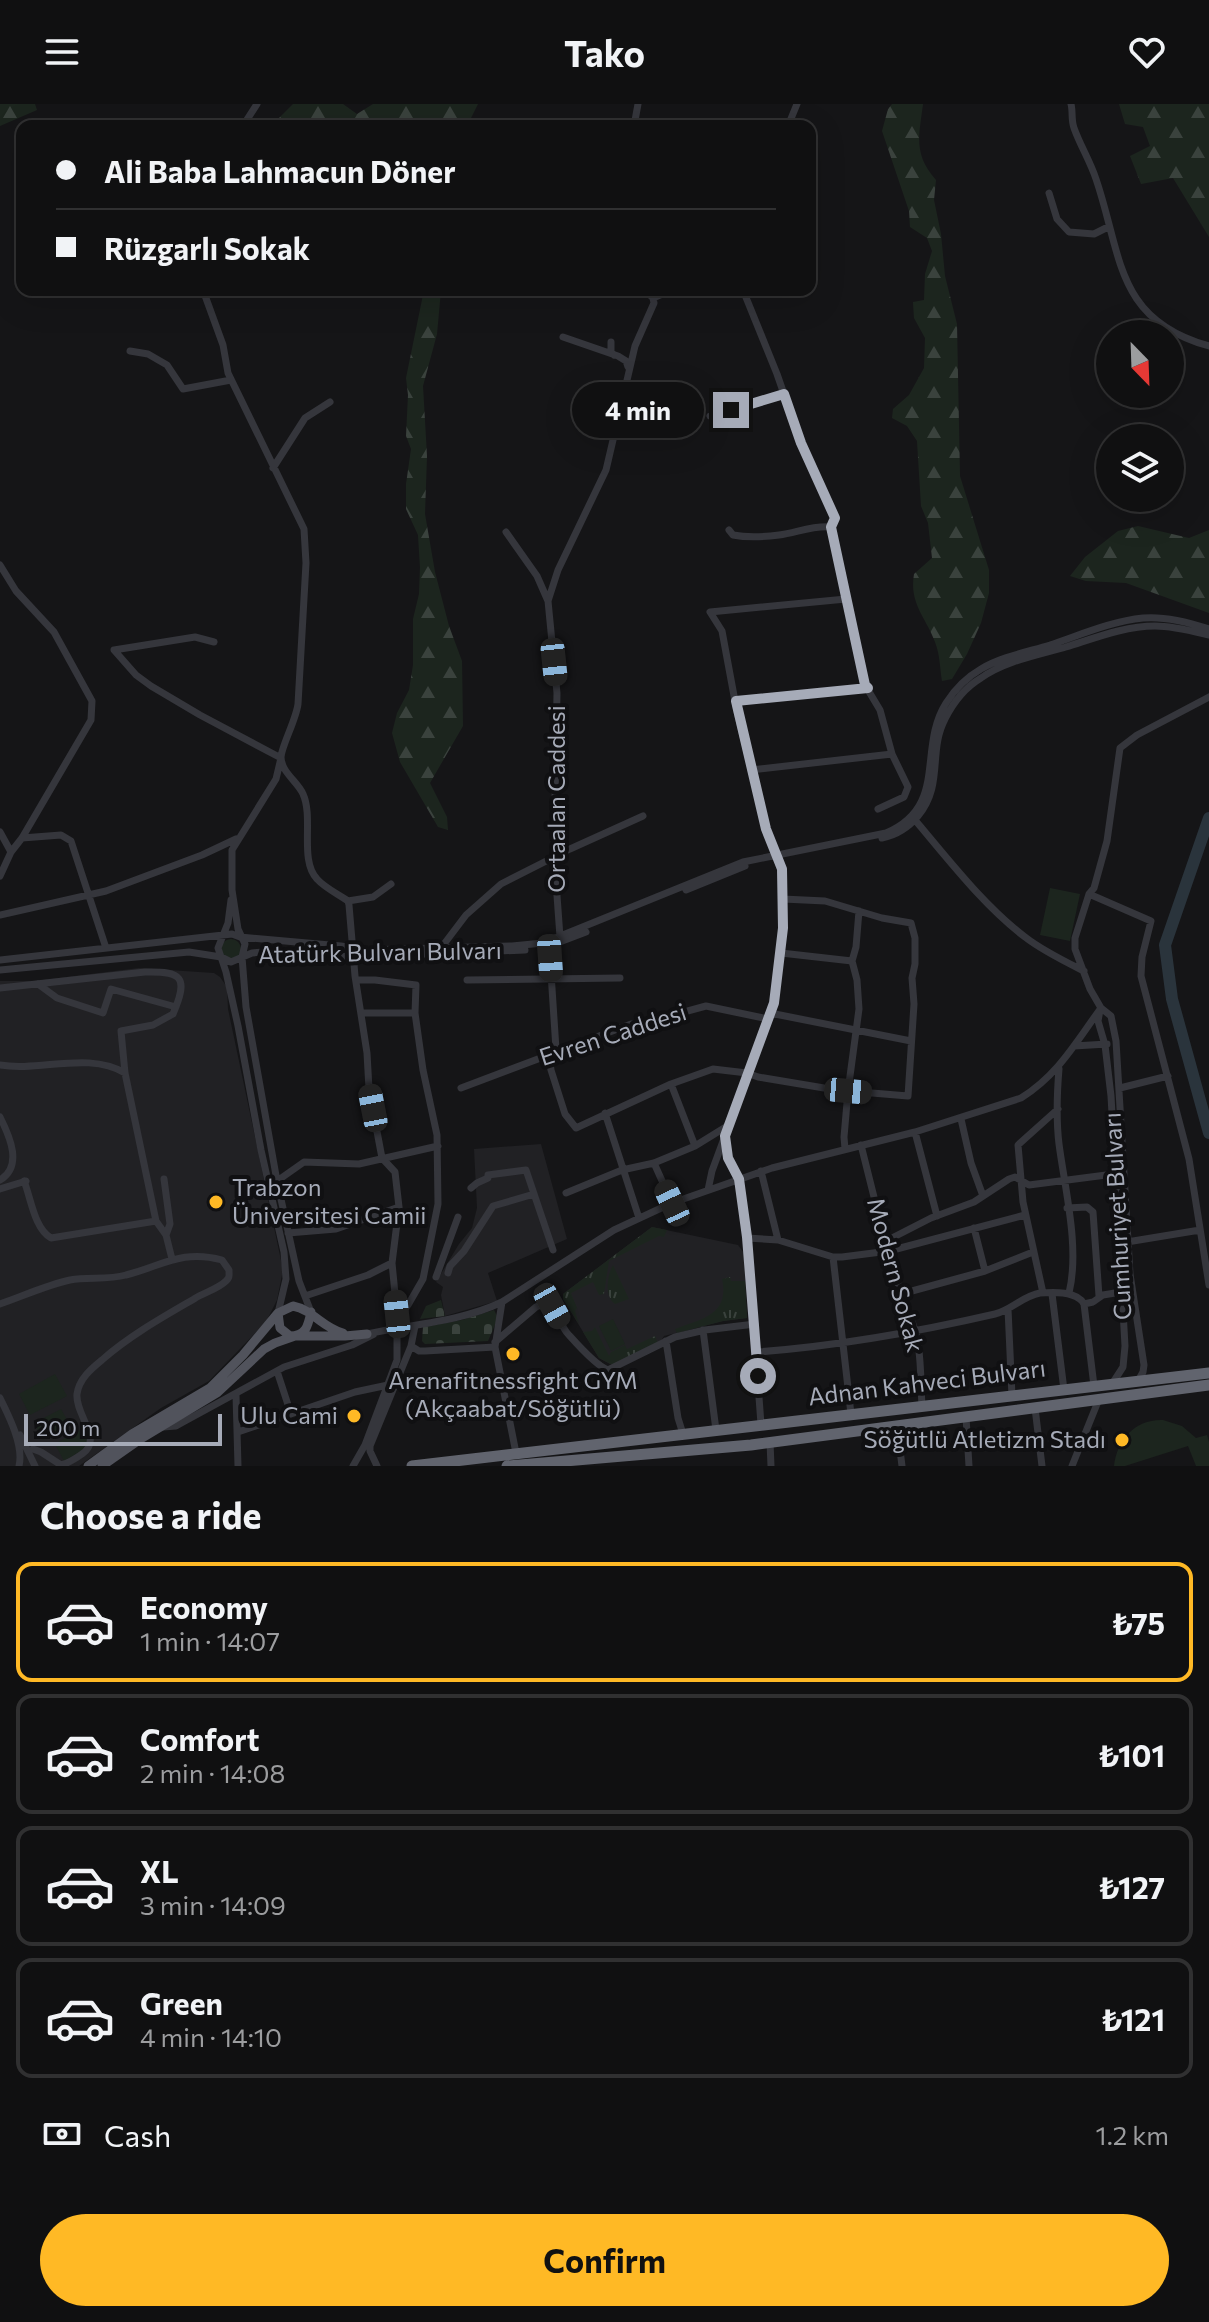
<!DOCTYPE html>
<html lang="en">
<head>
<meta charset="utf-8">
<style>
	:root { --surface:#101011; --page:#19191a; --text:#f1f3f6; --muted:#9c9d9f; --line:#303031; --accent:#ffb925 }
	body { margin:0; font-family:Commissioner,sans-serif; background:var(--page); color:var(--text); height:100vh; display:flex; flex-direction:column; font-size:30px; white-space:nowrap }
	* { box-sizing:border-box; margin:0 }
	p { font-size:26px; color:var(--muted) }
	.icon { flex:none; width:44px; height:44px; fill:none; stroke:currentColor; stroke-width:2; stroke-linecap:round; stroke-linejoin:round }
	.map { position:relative; height:1362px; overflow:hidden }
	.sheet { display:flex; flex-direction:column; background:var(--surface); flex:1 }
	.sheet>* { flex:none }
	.guide { position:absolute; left:16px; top:16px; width:800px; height:176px; border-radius:16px; box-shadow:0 8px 32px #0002,0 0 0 2px var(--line); display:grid; align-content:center; height:176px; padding:0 40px; background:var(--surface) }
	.needle { width:52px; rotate:157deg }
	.buttons { position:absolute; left:1096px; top:216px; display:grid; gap:16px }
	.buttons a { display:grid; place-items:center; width:88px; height:88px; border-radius:50%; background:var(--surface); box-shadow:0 8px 32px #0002,0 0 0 2px var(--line); font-size:40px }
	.scale { position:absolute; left:24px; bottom:20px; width:198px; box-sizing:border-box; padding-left:8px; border:4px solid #a6abb8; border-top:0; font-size:22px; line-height:28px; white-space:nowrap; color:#a6abb8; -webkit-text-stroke:6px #101012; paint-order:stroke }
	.end { position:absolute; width:36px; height:36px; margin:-18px; border:10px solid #a6abb8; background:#111; box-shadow:0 0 0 4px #111 }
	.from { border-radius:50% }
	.bubble { position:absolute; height:56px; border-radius:28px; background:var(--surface); box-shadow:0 8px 32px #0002,0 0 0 2px var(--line); font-size:26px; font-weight:700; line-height:56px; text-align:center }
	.car { position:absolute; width:24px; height:48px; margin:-24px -12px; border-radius:10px; box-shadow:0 0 6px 2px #0007; background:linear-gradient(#222 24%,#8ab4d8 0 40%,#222 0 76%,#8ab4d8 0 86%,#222 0) }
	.guide b { display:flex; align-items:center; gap:28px; height:76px; font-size:30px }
	.guide b+b { border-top:2px solid var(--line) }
	.guide i { width:20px; height:20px; background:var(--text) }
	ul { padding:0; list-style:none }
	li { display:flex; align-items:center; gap:24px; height:120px; margin:0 16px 12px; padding:0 24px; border:4px solid var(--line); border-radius:16px }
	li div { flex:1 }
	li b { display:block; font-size:30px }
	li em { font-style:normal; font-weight:700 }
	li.on { border-color:var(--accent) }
	li>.icon { width:72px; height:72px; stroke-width:1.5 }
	h2 { padding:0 40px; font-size:36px; line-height:96px }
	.pay { display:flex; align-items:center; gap:20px; height:88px; padding:0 40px; font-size:30px }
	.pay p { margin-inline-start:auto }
	.action { display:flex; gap:16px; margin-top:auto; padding:16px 40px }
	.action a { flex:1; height:92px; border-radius:48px; background:var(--accent); color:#111; font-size:32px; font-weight:700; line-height:92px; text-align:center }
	header { display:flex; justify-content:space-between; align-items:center; height:104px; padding:0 40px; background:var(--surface); font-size:36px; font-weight:700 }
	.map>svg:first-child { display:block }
	.built { fill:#212124 }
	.grass { fill:url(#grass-tufts) }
	.forest { fill:url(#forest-firs) }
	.cemetery { fill:url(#cemetery-stones) }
	.pitch { fill:#1c251e }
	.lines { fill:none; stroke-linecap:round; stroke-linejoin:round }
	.river { stroke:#2a343c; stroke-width:12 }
	.minor { stroke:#35363c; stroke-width:7 }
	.major { stroke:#51535c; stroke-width:9 }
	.highway { stroke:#61646e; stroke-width:11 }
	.route { stroke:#a6abb8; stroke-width:10 }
	.poi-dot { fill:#ffb925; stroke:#101012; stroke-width:3 }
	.labels { text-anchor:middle; stroke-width:8; stroke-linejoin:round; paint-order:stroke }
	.street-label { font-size:24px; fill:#a6abb8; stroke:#101012 }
	.poi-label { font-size:24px; fill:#a6abb8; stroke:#101012; text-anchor:end }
</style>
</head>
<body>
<header><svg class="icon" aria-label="menu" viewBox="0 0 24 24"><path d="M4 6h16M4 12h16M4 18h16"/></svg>Tako<svg class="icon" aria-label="heart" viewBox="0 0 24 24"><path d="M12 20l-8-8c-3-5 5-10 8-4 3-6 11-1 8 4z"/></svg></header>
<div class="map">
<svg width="1209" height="1362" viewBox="0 0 1209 1362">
	<defs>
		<pattern id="grass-tufts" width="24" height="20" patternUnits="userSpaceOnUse" patternTransform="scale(2)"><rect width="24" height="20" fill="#1c251e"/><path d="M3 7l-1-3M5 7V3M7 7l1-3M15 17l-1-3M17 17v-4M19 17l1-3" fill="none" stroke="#3a423d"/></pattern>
		<pattern id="forest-firs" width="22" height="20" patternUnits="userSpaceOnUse" patternTransform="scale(2)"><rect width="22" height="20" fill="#1c251e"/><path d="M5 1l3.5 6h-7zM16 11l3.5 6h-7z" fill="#3a423d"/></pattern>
		<pattern id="cemetery-stones" width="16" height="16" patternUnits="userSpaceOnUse" patternTransform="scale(2)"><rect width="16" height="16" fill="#1c251e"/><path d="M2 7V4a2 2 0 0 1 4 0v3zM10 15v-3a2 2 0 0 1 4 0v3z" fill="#3a423d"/></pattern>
	</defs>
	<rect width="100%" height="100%" fill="#151517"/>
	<path class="built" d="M139 864 214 869 220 873 227 883 228 905 283 1166 277 1196 266 1218 209 1277 161 1304 79 1362H0V877H34Z
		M541 1040 567 1135 488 1169 497 1197 445 1212 441 1191 443 1183 436 1178 459 1140 472 1124 477 1104 474 1045Z
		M652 1123 738 1141 744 1149 747 1214 723 1217 664 1232 661 1237 610 1260 599 1254 563 1195V1190Z"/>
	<path class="grass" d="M221 845a10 10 0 1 1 20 0a10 10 0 1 1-20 0Z
		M652 1123 667 1126 664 1133 659 1132 609 1157 604 1190 599 1191 593 1178 571 1189 577 1204 575 1207 579 1220 563 1195V1190Z
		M613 1161 629 1195 615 1200C604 1192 607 1171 613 1161Z
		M730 1173 731 1177H745L747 1214 723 1217 677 1229 675 1225C701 1215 730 1211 722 1175Z
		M595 1223 609 1252 611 1248 625 1241 627 1245 655 1232 658 1239 613 1261 599 1254 583 1228 592 1227Z"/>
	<path class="forest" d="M0 0H35L37 6 0 22Z
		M293 0H343L357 10 373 0H478L467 22H271Z
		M892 0H923C919 32 913 50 936 76L934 96 941 130 945 172 957 220 960 372 989 466V489L981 519 967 550 952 575 942 577C940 565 940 550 935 538 926 513 909 500 914 470L932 454 928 419 921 402 917 337 907 322 892 314 893 305 909 291 924 264 925 234 914 214 913 198 924 196 925 170 932 147 927 134 910 123 909 107 882 27 888 5Z
		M1119 0H1209V133L1173 74 1141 80 1130 52 1150 42 1143 23 1125 20Z
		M424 186H441L437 230 423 282 427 352 425 410 435 468 449 522 462 557 463 622 430 679 447 713 448 726 438 723 400 658 392 629 397 609 409 586 413 561V515L419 490 420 463 418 431 406 405V380L411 345 406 332 408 291 406 274Z
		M1138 422 1189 434 1209 426V509L1126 479 1086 477 1070 472 1085 453 1118 427Z"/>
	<path class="cemetery" d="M441 1196 445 1212 420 1215 426 1202Z
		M494 1206 498 1214 488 1237 425 1240 422 1237 423 1223 462 1216Z"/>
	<path class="pitch" d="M1050 784 1080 790 1070 837 1040 831Z
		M613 1215 625 1240 611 1247 599 1222Z
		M55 1270 67 1292 30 1311 19 1290Z
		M61 1305 70 1321 43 1336 34 1319Z
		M1163 1316 1182 1322 1196 1334 1207 1331 1209 1338V1362H1196L1188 1342 1125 1362H1114C1117 1336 1135 1315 1163 1316Z
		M81 1325 91 1341 64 1357 55 1340Z"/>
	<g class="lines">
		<path class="river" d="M1209 714 1165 841 1172 895 1209 1029"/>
		<path class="minor" d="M1071 0C1073 8 1071 16 1074 24 1080 41 1090 57 1096 75 1122 151 1115 216 1209 242
			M243 22 257 0
			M634 22 638 0
			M788 22 797 0
			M1049 89 1057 115 1069 128 1094 130 1108 123
			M203 186 223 241 228 269 304 425 306 459 298 600C296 616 282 641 281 653 281 668 298 678 303 690 314 714 299 756 317 775 325 784 338 790 348 797L349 801 355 872 367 949 369 985 382 1054 395 1068 399 1103 392 1159 397 1210V1256L365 1341 353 1362
			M645 186 653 194 654 199 635 242 606 366 558 466 548 497 557 589 554 750 560 833 551 847 550 854 556 945 550 959 551 966 565 1010 576 1024 671 980 713 965 747 969 758 973 836 986 908 992 914 900 912 874 915 860V834L911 819 882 814 825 797 783 795
			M743 186 777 270 801 339 832 406 835 414 831 423 865 581 880 606 892 650 908 683 904 693 878 705
			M653 194 672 186
			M563 233 618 252 626 257 628 263
			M611 238V248L614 251
			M130 247 148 250 167 261 183 285 231 276
			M710 312 784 290
			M273 364 305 314 330 298
			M729 426 733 431C748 434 764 433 779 431 796 429 813 421 831 423
			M506 428 537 472 548 497
			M0 461 16 487 54 528 92 597 91 616 22 734 11 748 0 772
			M214 538 195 533 114 546 136 571 151 582 200 611 281 654 276 675 232 746V786L238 825 245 840 242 853 246 903 277 1077 299 1177 311 1208
			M736 597 868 584
			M751 666 892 650
			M915 716C948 755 984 802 1025 833 1043 847 1064 857 1084 867
			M0 728 11 748
			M22 734 61 731 71 737 106 844
			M882 734C897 731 908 724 918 712 944 681 928 647 945 615 953 599 966 583 981 574 1005 557 1038 551 1066 543 1095 534 1125 522 1155 522 1173 522 1192 527 1209 531
			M686 786 745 762
			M1089 790 1151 817 1142 853 1141 872 1189 1055 1209 1181
			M231 796 228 819 218 844 226 868 238 922 261 1046 284 1148 286 1175 278 1209
			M348 797 373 793 391 780
			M0 811 106 787 202 751 236 735
			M557 839 586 828
			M441 844 466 811 501 780 570 745 643 712
			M781 849 852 857
			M0 856 232 830 240 833 341 842 363 846 512 842 543 839 743 758 886 729C949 702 917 645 946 599 955 585 967 573 981 565 1001 553 1027 548 1050 541 1080 531 1112 517 1143 514 1165 512 1188 518 1209 525
			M0 866 189 848 221 853 231 858 252 849 263 848 354 853 525 846
			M356 876H375L416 881 415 909 423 966 437 1031 438 1100 423 1175 408 1201 396 1215
			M467 876 620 874
			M38 880 57 894 103 909 111 885 176 903
			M0 884 145 868C182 867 189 873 173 910L153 921 121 927 125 969 156 1117 166 1131 172 1155
			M1100 906 1098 917 1105 941 1111 992 1125 1242 1123 1263 1112 1280
			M361 909H415
			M770 909 911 937
			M1074 942 1107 940
			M0 961C40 968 88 947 125 969
			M1059 965C1057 989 1056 1015 1059 1040 1065 1086 1080 1144 1069 1189
			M671 980 695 1042
			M461 984 631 920H640L706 902 768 915
			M1120 984 1168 972
			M605 1009 639 1114
			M0 1013C10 1033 23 1062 0 1076
			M961 1015 971 1059 983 1092
			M915 1028 937 1112
			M725 1039 728 1054 739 1075 747 1133 761 1320
			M861 1041 881 1121 905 1204C923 1231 920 1271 922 1302
			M845 1045 844 1033 848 987 859 905 857 876 852 857 856 843 859 807
			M654 1059 672 1099
			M761 1067 778 1136
			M164 1075 170 1120 166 1131
			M24 1077C31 1094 34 1124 51 1134L156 1117
			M277 1077 304 1058 359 1060 438 1042
			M471 1084 477 1079 488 1074V1071L526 1066 553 1146
			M0 1085 26 1077
			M708 1086 712 1067 774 899 781 849 783 795 782 765 766 725 755 681 737 608 722 527 710 508 846 495
			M566 1089 622 1066 654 1059 695 1042 729 1021
			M1067 1104 1087 1103 1093 1108 1099 1192
			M974 1124 985 1167
			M288 1129 336 1125 399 1103
			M747 1134 778 1136 833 1153H842L889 1147 1025 1111
			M886 1137 931 1114 974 1098 1009 1075 1015 1073 1029 1081 1114 1070
			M1127 1138 1200 1126
			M833 1153 851 1310
			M448 1169 450 1162 464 1147 493 1102 534 1090
			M436 1173 458 1113
			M1043 1189 1023 1098 1018 1041 1058 1005
			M901 1190 985 1167 1033 1148
			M1052 1190 1064 1286
			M305 1192 368 1171 392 1159
			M502 1198 495 1243 516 1349
			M0 1200C23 1192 47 1181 70 1176 89 1173 108 1176 126 1171 162 1162 182 1145 222 1156L229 1166C229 1172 230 1173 226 1177 218 1185 203 1189 194 1195 163 1213 129 1232 102 1256 91 1265 79 1275 77 1290 75 1311 104 1336 82 1350 75 1355 69 1359 61 1361L41 1348 33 1345
			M1084 1200 1093 1198 1103 1191 1121 1188
			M1008 1205 1012 1292
			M703 1226 716 1326
			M367 1230C412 1220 460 1218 502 1198L614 1126 672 1099 772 1064 915 1028 1021 994C1058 971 1076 938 1101 904
			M666 1237 678 1314 683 1330
			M495 1238 536 1203 545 1199C558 1204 559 1220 568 1230 577 1240 596 1262 608 1266L675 1233 705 1226 755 1220
			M411 1242 419 1247H425L495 1243
			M757 1248C837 1242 917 1228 995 1210 1011 1206 1023 1192 1040 1189 1054 1188 1077 1187 1084 1200L1094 1282
			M277 1267 291 1310
			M1138 1277 1143 1268 1144 1261 1130 1170 1116 937 1111 912 1101 904 1090 885 1075 845V834L1089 790 1094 784 1107 737 1120 644 1137 631 1209 593
			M236 1291 238 1362
			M0 1294C9 1312 24 1342 19 1362
			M1035 1304 1042 1362
			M966 1313 969 1362
			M897 1322 902 1362
			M163 1323 176 1322 185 1317 284 1263 352 1241 374 1230
			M238 1328 355 1288 388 1281
			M20 1331 35 1362
			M770 1338 771 1362
			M377 1362 370 1347V1342L411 1242 415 1222
			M1072 1362 1099 1295"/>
		<path class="major" d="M311 1208C308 1222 306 1232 290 1232L280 1224 278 1209 293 1202C313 1206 323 1224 343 1229
			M88 1362 132 1330 210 1284 243 1251 278 1209
			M102 1362 139 1336 217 1289 264 1245 275 1239 295 1232H345L367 1230"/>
		<path class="highway" d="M412 1362 1209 1269
			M507 1362 751 1341 1209 1281"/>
	</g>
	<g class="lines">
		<path class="route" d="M731 306 784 290 801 339 835 414 831 423 865 581 868 584 736 597 766 725 782 765 783 824 774 899 725 1032 728 1054 739 1075 747 1133 758 1272"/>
	</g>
	<g class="poi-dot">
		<circle cx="216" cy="1098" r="8"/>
		<circle cx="513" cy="1250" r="8"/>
		<circle cx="354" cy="1312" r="8"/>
		<circle cx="1122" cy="1336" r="8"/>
	</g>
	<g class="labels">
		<g class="street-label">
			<text transform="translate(557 695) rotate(-90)" y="8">Ortaalan Caddesi</text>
			<text transform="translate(380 849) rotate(-1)" y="8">Atatürk Bulvarı Bulvarı</text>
			<text transform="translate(613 931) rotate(-18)" y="8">Evren Caddesi</text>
			<text transform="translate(1118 1112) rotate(-93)" y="8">Cumhuriyet Bulvarı</text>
			<text transform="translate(895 1171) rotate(75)" y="8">Modern Sokak</text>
			<text transform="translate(927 1279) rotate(-7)" y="8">Adnan Kahveci Bulvarı</text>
		</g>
		<g class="poi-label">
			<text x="232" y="1092" text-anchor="start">Trabzon<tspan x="232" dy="28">Üniversitesi Camii</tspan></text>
			<text x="513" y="1285" text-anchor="middle">Arenafitnessfight GYM<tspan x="513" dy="28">(Akçaabat/Söğütlü)</tspan></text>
			<text x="338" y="1320">Ulu Cami</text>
			<text x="1106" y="1344">Söğütlü Atletizm Stadı</text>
		</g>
	</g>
</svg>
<div class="buttons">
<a><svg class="needle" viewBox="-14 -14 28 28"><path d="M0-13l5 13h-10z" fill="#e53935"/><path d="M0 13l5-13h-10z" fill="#9c9d9f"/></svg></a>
<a><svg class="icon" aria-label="layers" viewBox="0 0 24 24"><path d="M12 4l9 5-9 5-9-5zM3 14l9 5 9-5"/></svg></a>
</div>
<div class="scale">200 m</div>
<i class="end from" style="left:758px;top:1272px"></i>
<i class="end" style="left:731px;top:306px"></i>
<div class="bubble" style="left:572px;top:278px;width:132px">4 min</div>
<i class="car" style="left:554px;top:558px;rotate:174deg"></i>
<i class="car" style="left:550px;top:854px;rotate:176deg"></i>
<i class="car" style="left:848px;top:987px;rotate:95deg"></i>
<i class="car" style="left:373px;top:1004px;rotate:349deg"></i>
<i class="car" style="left:672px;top:1099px;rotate:335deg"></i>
<i class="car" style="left:552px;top:1202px;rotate:151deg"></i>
<i class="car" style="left:397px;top:1210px;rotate:354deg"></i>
<div class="guide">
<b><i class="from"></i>Ali Baba Lahmacun Döner</b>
<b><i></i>Rüzgarlı Sokak</b>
</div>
</div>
<section class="sheet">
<h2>Choose a ride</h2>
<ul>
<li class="on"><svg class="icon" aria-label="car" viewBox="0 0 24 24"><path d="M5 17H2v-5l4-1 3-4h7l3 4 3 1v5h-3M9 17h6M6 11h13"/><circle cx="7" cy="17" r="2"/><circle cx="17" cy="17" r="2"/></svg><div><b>Economy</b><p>1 min · 14:07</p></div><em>₺75</em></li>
<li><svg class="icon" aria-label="car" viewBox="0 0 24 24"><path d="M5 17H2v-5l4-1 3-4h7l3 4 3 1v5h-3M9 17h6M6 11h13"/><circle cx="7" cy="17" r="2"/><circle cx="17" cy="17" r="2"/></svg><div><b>Comfort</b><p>2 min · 14:08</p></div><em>₺101</em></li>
<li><svg class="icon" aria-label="car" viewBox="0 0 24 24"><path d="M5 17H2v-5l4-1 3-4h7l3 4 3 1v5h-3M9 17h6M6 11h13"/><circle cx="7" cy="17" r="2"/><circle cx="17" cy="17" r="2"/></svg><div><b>XL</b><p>3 min · 14:09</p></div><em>₺127</em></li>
<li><svg class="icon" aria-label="car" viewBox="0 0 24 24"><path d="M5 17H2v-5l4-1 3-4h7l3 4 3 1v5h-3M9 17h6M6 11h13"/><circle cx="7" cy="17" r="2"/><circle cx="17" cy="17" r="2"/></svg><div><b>Green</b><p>4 min · 14:10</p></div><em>₺121</em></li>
</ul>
<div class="pay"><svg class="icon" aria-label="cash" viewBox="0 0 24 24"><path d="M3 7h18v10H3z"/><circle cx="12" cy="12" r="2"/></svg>Cash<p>1.2 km</p></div>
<div class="action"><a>Confirm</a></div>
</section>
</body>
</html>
